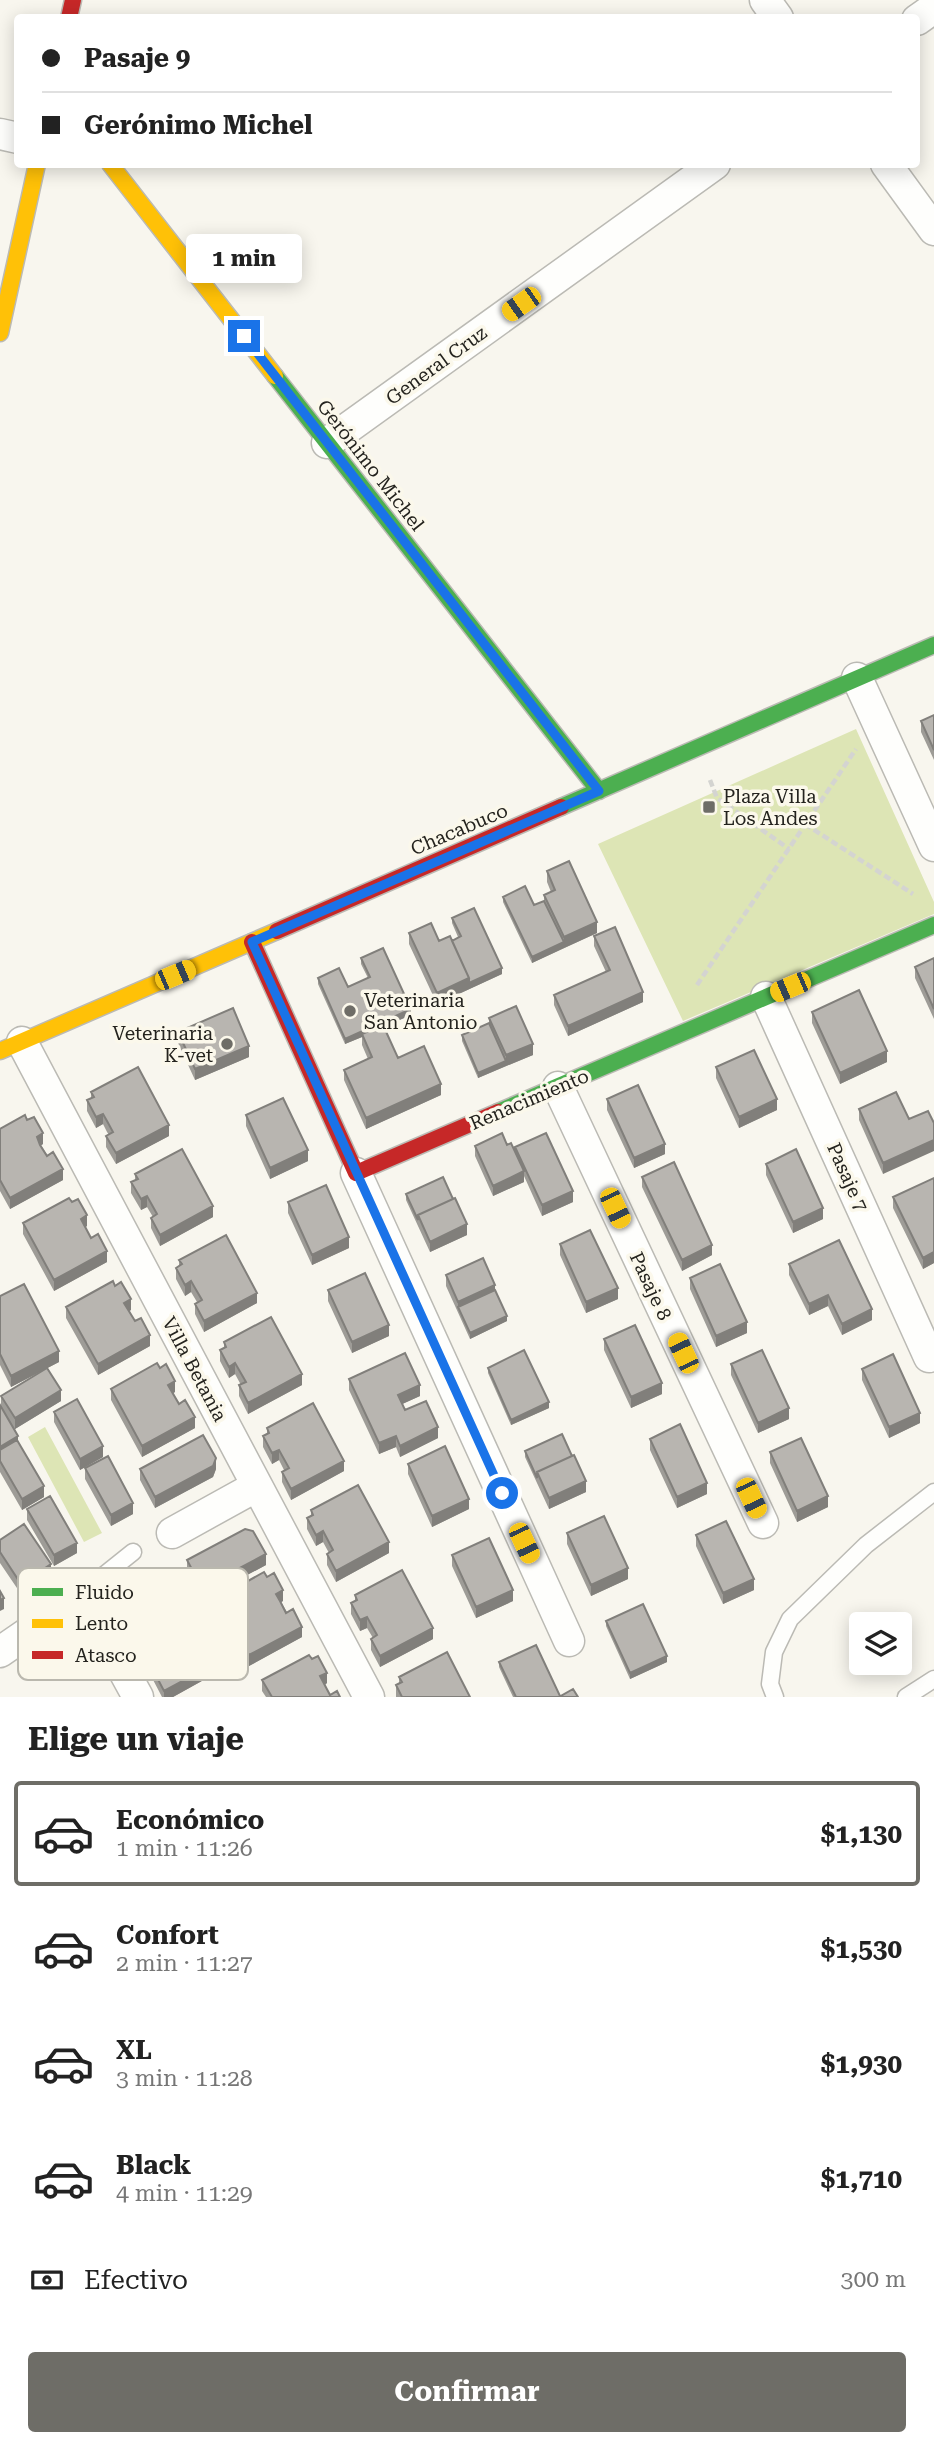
<!DOCTYPE html>
<html lang="es">
<head>
<meta charset="utf-8">
<style>
	:root { --surface:#fff; --page:#f2f2f2; --text:#222; --muted:#767676; --line:#e0e0e0; --accent:#6e6d67 }
	body { margin:0; font-family:"Roboto Serif",serif; background:var(--page); color:var(--text); height:100vh; display:flex; flex-direction:column; font-size:26px; white-space:nowrap }
	* { box-sizing:border-box; margin:0 }
	p { font-size:23px; color:var(--muted) }
	.icon { flex:none; width:38px; height:38px; fill:none; stroke:currentColor; stroke-width:2; stroke-linecap:round; stroke-linejoin:round }
	.map { position:relative; height:1697px; overflow:hidden }
	.sheet { display:flex; flex-direction:column; background:var(--surface); flex:1 }
	.sheet>* { flex:none }
	.hud { position:absolute; left:14px; top:14px; width:906px; height:154px; border-radius:7px; box-shadow:0 4px 18px #0003; display:grid; align-content:center; height:154px; padding:0 28px; background:var(--surface) }
	.buttons { position:absolute; left:849px; top:1612px; display:grid; gap:14px }
	.buttons a { display:grid; place-items:center; width:63px; height:63px; border-radius:7px; background:var(--surface); box-shadow:0 4px 18px #0003; font-size:35px }
	.end { position:absolute; width:32px; height:32px; margin:-16px; border:9px solid #1a73e8; background:#fff; box-shadow:0 0 0 4px #fff }
	.from { border-radius:50% }
	.bubble { position:absolute; height:49px; border-radius:7px; background:var(--surface); box-shadow:0 4px 18px #0003; font-size:23px; font-weight:700; line-height:49px; text-align:center }
	.car { position:absolute; width:21px; height:42px; margin:-21px -10px; border-radius:9px; box-shadow:0 0 5px 2px #0007; background:linear-gradient(#f5c518 24%,#345 0 40%,#f5c518 0 76%,#345 0 86%,#f5c518 0) }
	.hud b { display:flex; align-items:center; gap:24px; height:66px; font-size:26px }
	.hud b+b { border-top:2px solid var(--line) }
	.hud i { width:18px; height:18px; background:var(--text) }
	ul { padding:0; list-style:none }
	li { display:flex; align-items:center; gap:21px; height:105px; margin:0 14px 10px; padding:0 14px; border:4px solid transparent; border-radius:7px }
	li div { flex:1 }
	li b { display:block; font-size:26px }
	li em { font-style:normal; font-weight:700 }
	li.active { border-color:var(--accent) }
	li>.icon { width:63px; height:63px; stroke-width:1.5 }
	h2 { padding:0 28px; font-size:32px; line-height:84px }
	.pay { display:flex; align-items:center; gap:18px; height:77px; padding:0 28px; font-size:26px }
	.pay p { margin-inline-start:auto }
	.primary-button { display:flex; gap:14px; margin-top:auto; padding:14px 28px }
	.primary-button a { flex:1; height:80px; border-radius:7px; background:var(--accent); color:#fff; font-size:28px; font-weight:700; line-height:80px; text-align:center }
	.map>svg:first-child { display:block }
	.green { fill:#dde5b5 }
	.lines { fill:none; stroke-linecap:round; stroke-linejoin:round }
	.lane-casing { stroke:#bbbab4; stroke-width:19 }
	.street-casing { stroke:#bbbab4; stroke-width:33 }
	.fast-casing { stroke:#bbbab4; stroke-width:19 }
	.slow-casing { stroke:#bbbab4; stroke-width:19 }
	.jam-casing { stroke:#bbbab4; stroke-width:19 }
	.path { stroke:#d4d4d1; stroke-width:4.5; stroke-dasharray:7 3.5; stroke-linecap:butt }
	.lane { stroke:#fefefc; stroke-width:16 }
	.street { stroke:#fefefc; stroke-width:30 }
	.fast { stroke:#4caf50; stroke-width:16 }
	.slow { stroke:#ffc107; stroke-width:16 }
	.jam { stroke:#c62828; stroke-width:16 }
	.wall { fill:#9e9c97 }
	.shaded-wall { fill:#817f7b }
	.building { fill:#b8b5b0; stroke:#817f7b; stroke-width:2 }
	.route { stroke:#1a73e8; stroke-width:9 }
	.poi-dot { fill:#6e6d67; stroke:#fbf8eb; stroke-width:2.5 }
	.labels { text-anchor:middle; stroke-width:7; stroke-linejoin:round; paint-order:stroke }
	.street-label { font-size:19px; fill:#24231e; stroke:#fbf8eb }
	.poi-label { font-size:19px; fill:#24231e; stroke:#fbf8eb; text-anchor:start }
	.key { fill:#fbf8eb; stroke:#bab8ae; stroke-width:2 }
	.key-label { font-size:19px; fill:#24231e }
</style>
</head>
<body>
<div class="map">
<svg width="934" height="1697" viewBox="0 0 934 1697">
	<rect width="100%" height="100%" fill="#f8f6ee"/>
	<path class="green" d="M856 729 934 902V914L683 1021 598 844Z
		M45 1427 102 1533 84 1542 28 1437Z"/>
	<g class="lines">
		<g class="lane-casing">
			<path id="lane" d="M58 1612 133 1552
				M775 1697 770 1684 774 1652 790 1619 866 1545 934 1492
				M906 1697 934 1679"/>
		</g>
		<g class="street-casing">
			<path id="street" d="M765 0 778 18
				M917 20 934 8
				M0 134 18 138
				M886 164 934 230
				M327 443 715 164
				M857 678 934 846
				M766 997 929 1357
				M22 1042 369 1697
				M558 1087 763 1523
				M356 1173 569 1641
				M172 1533 257 1486
				M104 1635 138 1697
				M0 1652 58 1612"/>
		</g>
		<g class="fast-casing">
			<path id="fast" d="M275 376 599 791
				M561 807 934 645
				M498 1112 934 925"/>
		</g>
		<g class="slow-casing">
			<path id="slow" d="M110 164 275 376
				M0 333 37 164
				M0 1051 277 931"/>
		</g>
		<g class="jam-casing">
			<path id="jam" d="M69 18 73 0
				M277 931 561 807
				M252 942 356 1173 498 1112"/>
		</g>
		<path class="path" d="M710 780 717 798 789 849
			M805 824 913 894
			M697 985 856 749"/>
		<use href="#lane" class="lane"/>
		<use href="#street" class="street"/>
		<use href="#fast" class="fast"/>
		<use href="#slow" class="slow"/>
		<use href="#jam" class="jam"/>
	</g>
	<path class="wall" d="M934 715V760L921 732V721Z
		M547 871 597 933 532 963 503 902V897L534 905 544 901V895L551 892 547 882Z
		M452 918 502 974 437 1004 409 944V933L439 941H452L458 937 452 923Z
		M594 936 643 1002 568 1036 554 1005V995L606 972 594 946Z
		M361 958 411 1015 383 1027 398 1058 441 1095 366 1129 344 1080V1070L368 1059 362 1045V1037L345 1044 318 984V978L348 987 368 978 361 964Z
		M934 958V1019L915 978V967Z
		M812 1012 887 1062 840 1084 812 1023Z
		M489 1018 533 1055 478 1078 462 1041V1035L489 1023Z
		M178 1032 249 1057 195 1080 178 1043Z
		M716 1067 777 1110 739 1128 716 1078Z
		M91 1092 169 1136 116 1164 106 1147V1136L109 1135 107 1132 103 1124 96 1128 87 1111V1100L91 1098Z
		M607 1099 665 1154 634 1168 607 1110Z
		M859 1109 909 1119 883 1174 859 1120Z
		M246 1115 308 1161 270 1179 246 1126Z
		M0 1129 43 1144 41 1145 63 1180 10 1209 0 1191Z
		M507 1145 515 1152V1147L573 1202 542 1216 524 1176V1182L493 1196 475 1156V1146Z
		M766 1164 823 1219 793 1233 766 1175Z
		M135 1174 213 1217 160 1246 151 1228V1218L153 1217 147 1207 141 1210 131 1193V1182L135 1180Z
		M642 1177 712 1255 682 1271 642 1187Z
		M934 1178V1263L923 1269 893 1208V1197Z
		M406 1194 453 1199 467 1235 430 1252 406 1200Z
		M288 1202 349 1248 312 1265 288 1213Z
		M23 1223 87 1226 85 1227 91 1238 107 1262 54 1291 23 1234Z
		M560 1244 618 1299 586 1313 560 1255Z
		M179 1260 257 1303 204 1332 195 1314V1304L197 1302 191 1292 185 1296 176 1279V1268L179 1266Z
		M789 1264 872 1320 842 1335 828 1306 809 1315 789 1275Z
		M446 1275 495 1290 507 1321 470 1339 446 1286Z
		M690 1278 747 1333 716 1347 690 1289Z
		M328 1290 389 1336 352 1353 328 1301Z
		M0 1296 59 1362 11 1387 0 1365Z
		M66 1307 131 1310 129 1311 150 1346 98 1375 66 1318Z
		M604 1339 662 1394 631 1408 604 1350Z
		M224 1342 302 1385 248 1414 239 1396V1385H241L235 1374 229 1378 220 1361V1350L224 1348Z
		M731 1364 789 1419 758 1433 731 1375Z
		M488 1368 549 1408 511 1425 488 1373Z
		M862 1369 920 1423 889 1438 862 1380Z
		M349 1379 420 1396 402 1404 405 1410 438 1438 400 1457 396 1447 379 1454 349 1390Z
		M111 1389 175 1392 173 1393 195 1428 142 1457 111 1400Z
		M1 1396 61 1401 15 1429 18 1442 44 1497 22 1510 0 1472V1405L1 1406Z
		M54 1412 103 1457 80 1470 54 1422Z
		M267 1428 344 1471 291 1500 282 1482V1472L284 1470 279 1460 272 1464 263 1447V1436L267 1434Z
		M650 1439 707 1494 677 1508 650 1450Z
		M525 1451 572 1456 586 1492 549 1509 525 1457Z
		M770 1452 828 1507 797 1522 770 1463Z
		M408 1464 469 1509 432 1527 408 1474Z
		M85 1468 133 1514 111 1526 85 1479Z
		M140 1469H216L213 1477 155 1508 140 1480Z
		M27 1509 77 1553 54 1566 27 1520Z
		M311 1510 389 1553 336 1582 327 1565V1554L329 1553 323 1542 316 1546 307 1529V1518L311 1516Z
		M567 1533 628 1579 591 1596 567 1544Z
		M696 1535 754 1590 723 1604 696 1546Z
		M0 1540 51 1575 21 1594 0 1563Z
		M452 1555 513 1601 476 1618 452 1566Z
		M187 1560 266 1565 202 1599 187 1571Z
		M355 1595 433 1639 380 1667 371 1650V1639L373 1638 367 1628 360 1631 351 1614V1603L355 1601Z
		M218 1598 283 1601 281 1602 302 1637 249 1666 218 1609Z
		M127 1620 195 1629 180 1637 184 1645 218 1672 173 1697H162L150 1674V1664L160 1658 156 1649 141 1658 127 1631Z
		M606 1621 667 1662 630 1679 606 1626Z
		M499 1662 560 1696 578 1697H513L499 1667Z
		M399 1677 470 1697H396V1685L399 1683Z
		M262 1680 327 1683 325 1685 330 1695 340 1697H266L262 1691Z"/>
	<path class="shaded-wall" d="M597 922V933L564 948V937Z
		M564 942V948L532 963V957Z
		M502 968V974L437 1004V993L469 978Z
		M643 992V1002L568 1036V1026Z
		M411 1009V1015L363 1036 362 1034V1037L345 1044V1039Z
		M533 1044V1055L506 1066V1055Z
		M249 1046V1057L195 1080V1069Z
		M887 1051V1062L840 1084V1073Z
		M506 1061V1066L478 1078V1073Z
		M441 1084V1095L366 1129V1118Z
		M777 1099V1110L739 1128V1117Z
		M103 1114V1124L96 1128V1117Z
		M169 1125V1136L116 1164V1153Z
		M43 1133V1144L37 1148V1137Z
		M934 1140V1151L883 1174V1163Z
		M665 1144V1154L634 1168V1158Z
		M308 1150V1161L270 1179V1168Z
		M63 1169V1180L10 1209V1198Z
		M524 1171V1182L493 1196V1186Z
		M573 1191V1202L542 1216V1205Z
		M147 1196V1207L141 1210V1199Z
		M213 1206V1217L160 1246V1235Z
		M823 1208V1219L793 1233V1222Z
		M87 1215V1226L81 1230V1219Z
		M467 1224V1235L430 1252V1242Z
		M349 1237V1248L312 1265V1255Z
		M712 1245V1255L682 1271V1260Z
		M107 1251V1262L54 1291V1280Z
		M934 1252V1263L923 1269V1258Z
		M191 1281V1292L185 1296V1285Z
		M495 1285V1295L458 1307V1302Z
		M618 1288V1299L586 1313V1302Z
		M257 1293V1303L204 1332V1321Z
		M828 1295V1306L809 1315V1304Z
		M131 1299V1310L124 1314V1303Z
		M872 1309V1320L842 1335V1324Z
		M507 1316V1321L470 1339V1333Z
		M747 1322V1333L716 1347V1336Z
		M389 1325V1336L352 1353V1342Z
		M150 1335V1346L98 1375V1364Z
		M59 1351V1362L11 1387V1376Z
		M235 1363V1374L229 1378V1367Z
		M302 1374V1385L248 1414V1403Z
		M175 1381V1392L168 1396V1385Z
		M662 1383V1394L631 1408V1397Z
		M420 1385V1396L398 1406V1395Z
		M61 1390V1401L15 1429V1418Z
		M549 1402V1408L511 1425V1420Z
		M789 1408V1419L758 1433V1423Z
		M920 1413V1423L889 1438V1427Z
		M195 1417V1428L142 1457V1446Z
		M438 1427V1438L400 1457V1446Z
		M18 1436V1447L0 1457V1447Z
		M396 1436V1447L379 1454V1443Z
		M103 1446V1457L80 1470V1459Z
		M279 1450V1460L272 1464V1453Z
		M216 1458V1469L213 1477 155 1508V1497Z
		M344 1461V1471L291 1500V1489Z
		M586 1481V1492L549 1509V1498Z
		M707 1483V1494L677 1508V1497Z
		M44 1486V1497L22 1510V1499Z
		M828 1496V1507L797 1522V1511Z
		M469 1499V1509L432 1527V1516Z
		M133 1503V1514L111 1526V1515Z
		M323 1531V1542L316 1546V1535Z
		M389 1542V1553L336 1582V1571Z
		M77 1543V1553L54 1566V1555Z
		M266 1554V1565L202 1599V1588Z
		M51 1564V1575L21 1594V1584Z
		M628 1568V1579L591 1596V1585Z
		M754 1579V1590L723 1604V1593Z
		M283 1590V1601L276 1605V1594Z
		M513 1590V1601L476 1618V1607Z
		M4 1598V1609L0 1611V1600Z
		M367 1617V1628L360 1631V1620Z
		M195 1618V1629L176 1639V1629Z
		M302 1627V1637L249 1666V1655Z
		M433 1628V1639L380 1667V1656Z
		M156 1639V1649L141 1658V1647Z
		M667 1656V1662L630 1679V1673Z
		M218 1662V1672L173 1697H164V1691Z
		M327 1673V1683L320 1687V1676Z"/>
	<path class="building" d="M934 715V750L921 721Z
		M569 861 597 922 564 937 544 895 555 890 547 871Z
		M525 886 534 905 544 901 564 942 532 957 503 897Z
		M474 908 502 968 469 983V978L452 941 461 936 452 918Z
		M431 923 439 941 450 936 469 978 437 993 409 933Z
		M615 927 643 992 568 1026 554 995 610 970 594 936Z
		M383 948 411 1009 345 1039 318 978 339 968 348 987 370 977 361 958Z
		M934 958V1009L915 967Z
		M859 990 887 1051 840 1073 812 1012Z
		M516 1006 533 1044 506 1055 489 1018Z
		M233 1008 249 1046 195 1069 178 1032Z
		M489 1023 506 1061 478 1073 462 1035Z
		M383 1025 398 1058 424 1046 441 1084 366 1118 344 1070 372 1057 362 1034Z
		M754 1050 777 1099 739 1117 716 1067Z
		M138 1067 169 1125 116 1153 106 1136 113 1132 107 1121 103 1114 96 1117 87 1100 94 1097 91 1092Z
		M638 1085 665 1144 634 1158 607 1099Z
		M896 1092 909 1119 928 1111 934 1123V1140L883 1163 859 1109Z
		M283 1098 308 1150 270 1168 246 1115Z
		M25 1115 27 1120 34 1117 43 1133 37 1137 40 1145 47 1156 53 1152 63 1169 10 1198 0 1180V1129Z
		M502 1133 507 1145 511 1143 524 1171 493 1186 475 1146Z
		M546 1133 573 1191 542 1205 515 1147Z
		M182 1149 213 1206 160 1235 151 1218 157 1214 147 1196 141 1199 131 1182 138 1179 135 1174Z
		M796 1149 823 1208 793 1222 766 1164Z
		M674 1162 712 1245 682 1260 642 1177Z
		M443 1177 453 1199 418 1215V1220L406 1194Z
		M934 1178V1252L923 1258 893 1197Z
		M326 1185 349 1237 312 1255 288 1202Z
		M69 1198 72 1202 78 1199 87 1215 81 1219 91 1238 98 1234 107 1251 54 1280 23 1223Z
		M455 1198 467 1224 430 1242 418 1215Z
		M590 1230 618 1288 586 1302 560 1244Z
		M226 1235 257 1293 204 1321 195 1304 202 1300 195 1288 191 1281 185 1285 176 1268 182 1264 179 1260Z
		M839 1240 872 1309 842 1324 828 1295 809 1304 789 1264Z
		M483 1258 495 1285 458 1302 446 1275Z
		M720 1264 747 1322 716 1336 690 1278Z
		M365 1273 389 1325 352 1342 328 1290Z
		M113 1281 115 1286 121 1282 131 1299 124 1303 135 1321 141 1318 150 1335 98 1364 66 1307Z
		M24 1284 59 1351 11 1376 0 1354V1296Z
		M495 1290 507 1316 470 1333 458 1307Z
		M271 1317 302 1374 248 1403 239 1385 246 1382 235 1363 229 1367 220 1350 226 1347 224 1342Z
		M635 1325 662 1383 631 1397 604 1339Z
		M524 1350 549 1402 511 1420 488 1368Z
		M762 1350 789 1408 758 1423 731 1364Z
		M405 1353 420 1385 398 1395 405 1410 426 1401 438 1427 400 1446 396 1436 379 1443 349 1379Z
		M893 1354 920 1413 889 1427 862 1369Z
		M157 1363 160 1368 166 1364 175 1381 168 1385 179 1404 185 1400 195 1417 142 1446 111 1389Z
		M47 1368 61 1390 15 1418 1 1396Z
		M77 1399 103 1446 80 1459 54 1412Z
		M313 1403 344 1461 291 1489 282 1472 289 1468 279 1450 272 1453 263 1436 269 1433 267 1428Z
		M0 1405 18 1436 0 1447Z
		M680 1424 707 1483 677 1497 650 1439Z
		M562 1434 572 1456 537 1472V1478L525 1451Z
		M203 1435 216 1458 213 1466 155 1497 140 1469Z
		M801 1438 828 1496 797 1511 770 1452Z
		M17 1440 44 1486 22 1499 0 1461V1450Z
		M445 1446 469 1499 432 1516 408 1464Z
		M574 1455 586 1481 549 1498 537 1472Z
		M108 1456 133 1503 111 1515 85 1468Z
		M358 1485 389 1542 336 1571 327 1554 333 1550 323 1531 316 1535 307 1518 313 1515 311 1510Z
		M50 1496 77 1543 54 1555 27 1509Z
		M604 1516 628 1568 591 1585 567 1533Z
		M726 1521 754 1579 723 1593 696 1535Z
		M24 1524 51 1564 21 1584 0 1552V1540Z
		M245 1529 253 1531 266 1554 202 1588 187 1560Z
		M489 1538 513 1590 476 1607 452 1555Z
		M402 1570 433 1628 380 1656 371 1639 377 1635 367 1617 360 1620 351 1603 357 1600 355 1595Z
		M264 1572 267 1577 274 1573 283 1590 276 1594 280 1601 286 1613 293 1609 302 1627 249 1655 218 1598Z
		M0 1591 4 1598 0 1600Z
		M180 1591 195 1618 176 1629 184 1645 204 1634 218 1662 164 1691 150 1664 165 1656 156 1639 141 1647 127 1620Z
		M643 1604 667 1656 630 1673 606 1621Z
		M536 1645 560 1696 559 1697H516L499 1662Z
		M447 1652 470 1697H402L396 1685 402 1682 399 1677Z
		M309 1655 312 1659 318 1656 327 1673 320 1676 330 1695 337 1691 340 1697H272L262 1680Z
		M573 1689 578 1697H559Z"/>
	<g class="lines">
		<path class="route" d="M244 336 599 791 252 942 502 1493"/>
	</g>
	<g class="poi-dot">
		<rect x="702" y="800" width="14" height="14" rx="3.5"/>
		<circle cx="350" cy="1011" r="7"/>
		<circle cx="227" cy="1044" r="7"/>
	</g>
	<g class="labels">
		<g class="street-label">
			<text transform="translate(436 365) rotate(-36)" y="7">General Cruz</text>
			<text transform="translate(371 465) rotate(52)" y="7">Gerónimo Michel</text>
			<text transform="translate(459 829) rotate(-23)" y="7">Chacabuco</text>
			<text transform="translate(529 1099) rotate(-23)" y="7">Renacimiento</text>
			<text transform="translate(848 1177) rotate(66)" y="7">Pasaje 7</text>
			<text transform="translate(651 1286) rotate(65)" y="7">Pasaje 8</text>
			<text transform="translate(195 1369) rotate(62)" y="7">Villa Betania</text>
		</g>
		<g class="poi-label">
			<text x="723" y="803">Plaza Villa<tspan x="723" dy="22">Los Andes</tspan></text>
			<text x="364" y="1007">Veterinaria<tspan x="364" dy="22">San Antonio</tspan></text>
			<text x="213" y="1040" text-anchor="end">Veterinaria<tspan x="213" dy="22">K-vet</tspan></text>
		</g>
	</g>
	<rect x="18" y="1568" width="230" height="112" rx="10" class="key"/>
	<rect x="32" y="1588" width="31" height="8" fill="#4caf50"/>
	<rect x="32" y="1619" width="31" height="9" fill="#ffc107"/>
	<rect x="32" y="1651" width="31" height="8" fill="#c62828"/>
	<g class="key-label">
		<text x="75" y="1599">Fluido</text>
		<text x="75" y="1630">Lento</text>
		<text x="75" y="1662">Atasco</text>
	</g>
</svg>
<div class="buttons">
<a><svg class="icon" aria-label="layers" viewBox="0 0 24 24"><path d="M12 4l9 5-9 5-9-5zM3 14l9 5 9-5"/></svg></a>
</div>
<i class="end from" style="left:502px;top:1493px"></i>
<i class="end" style="left:244px;top:336px"></i>
<div class="bubble" style="left:186px;top:234px;width:116px">1 min</div>
<i class="car" style="left:521px;top:304px;rotate:235deg"></i>
<i class="car" style="left:175px;top:975px;rotate:67deg"></i>
<i class="car" style="left:790px;top:987px;rotate:247deg"></i>
<i class="car" style="left:615px;top:1208px;rotate:155deg"></i>
<i class="car" style="left:683px;top:1353px;rotate:335deg"></i>
<i class="car" style="left:751px;top:1498px;rotate:155deg"></i>
<i class="car" style="left:524px;top:1543px;rotate:155deg"></i>
<div class="hud">
<b><i class="from"></i>Pasaje 9</b>
<b><i></i>Gerónimo Michel</b>
</div>
</div>
<section class="sheet">
<h2>Elige un viaje</h2>
<ul>
<li class="active"><svg class="icon" aria-label="car" viewBox="0 0 24 24"><path d="M5 17H2v-5l4-1 3-4h7l3 4 3 1v5h-3M9 17h6M6 11h13"/><circle cx="7" cy="17" r="2"/><circle cx="17" cy="17" r="2"/></svg><div><b>Económico</b><p>1 min · 11:26</p></div><em>$1,130</em></li>
<li><svg class="icon" aria-label="car" viewBox="0 0 24 24"><path d="M5 17H2v-5l4-1 3-4h7l3 4 3 1v5h-3M9 17h6M6 11h13"/><circle cx="7" cy="17" r="2"/><circle cx="17" cy="17" r="2"/></svg><div><b>Confort</b><p>2 min · 11:27</p></div><em>$1,530</em></li>
<li><svg class="icon" aria-label="car" viewBox="0 0 24 24"><path d="M5 17H2v-5l4-1 3-4h7l3 4 3 1v5h-3M9 17h6M6 11h13"/><circle cx="7" cy="17" r="2"/><circle cx="17" cy="17" r="2"/></svg><div><b>XL</b><p>3 min · 11:28</p></div><em>$1,930</em></li>
<li><svg class="icon" aria-label="car" viewBox="0 0 24 24"><path d="M5 17H2v-5l4-1 3-4h7l3 4 3 1v5h-3M9 17h6M6 11h13"/><circle cx="7" cy="17" r="2"/><circle cx="17" cy="17" r="2"/></svg><div><b>Black</b><p>4 min · 11:29</p></div><em>$1,710</em></li>
</ul>
<div class="pay"><svg class="icon" aria-label="cash" viewBox="0 0 24 24"><path d="M3 7h18v10H3z"/><circle cx="12" cy="12" r="2"/></svg>Efectivo<p>300 m</p></div>
<div class="primary-button"><a>Confirmar</a></div>
</section>
</body>
</html>
